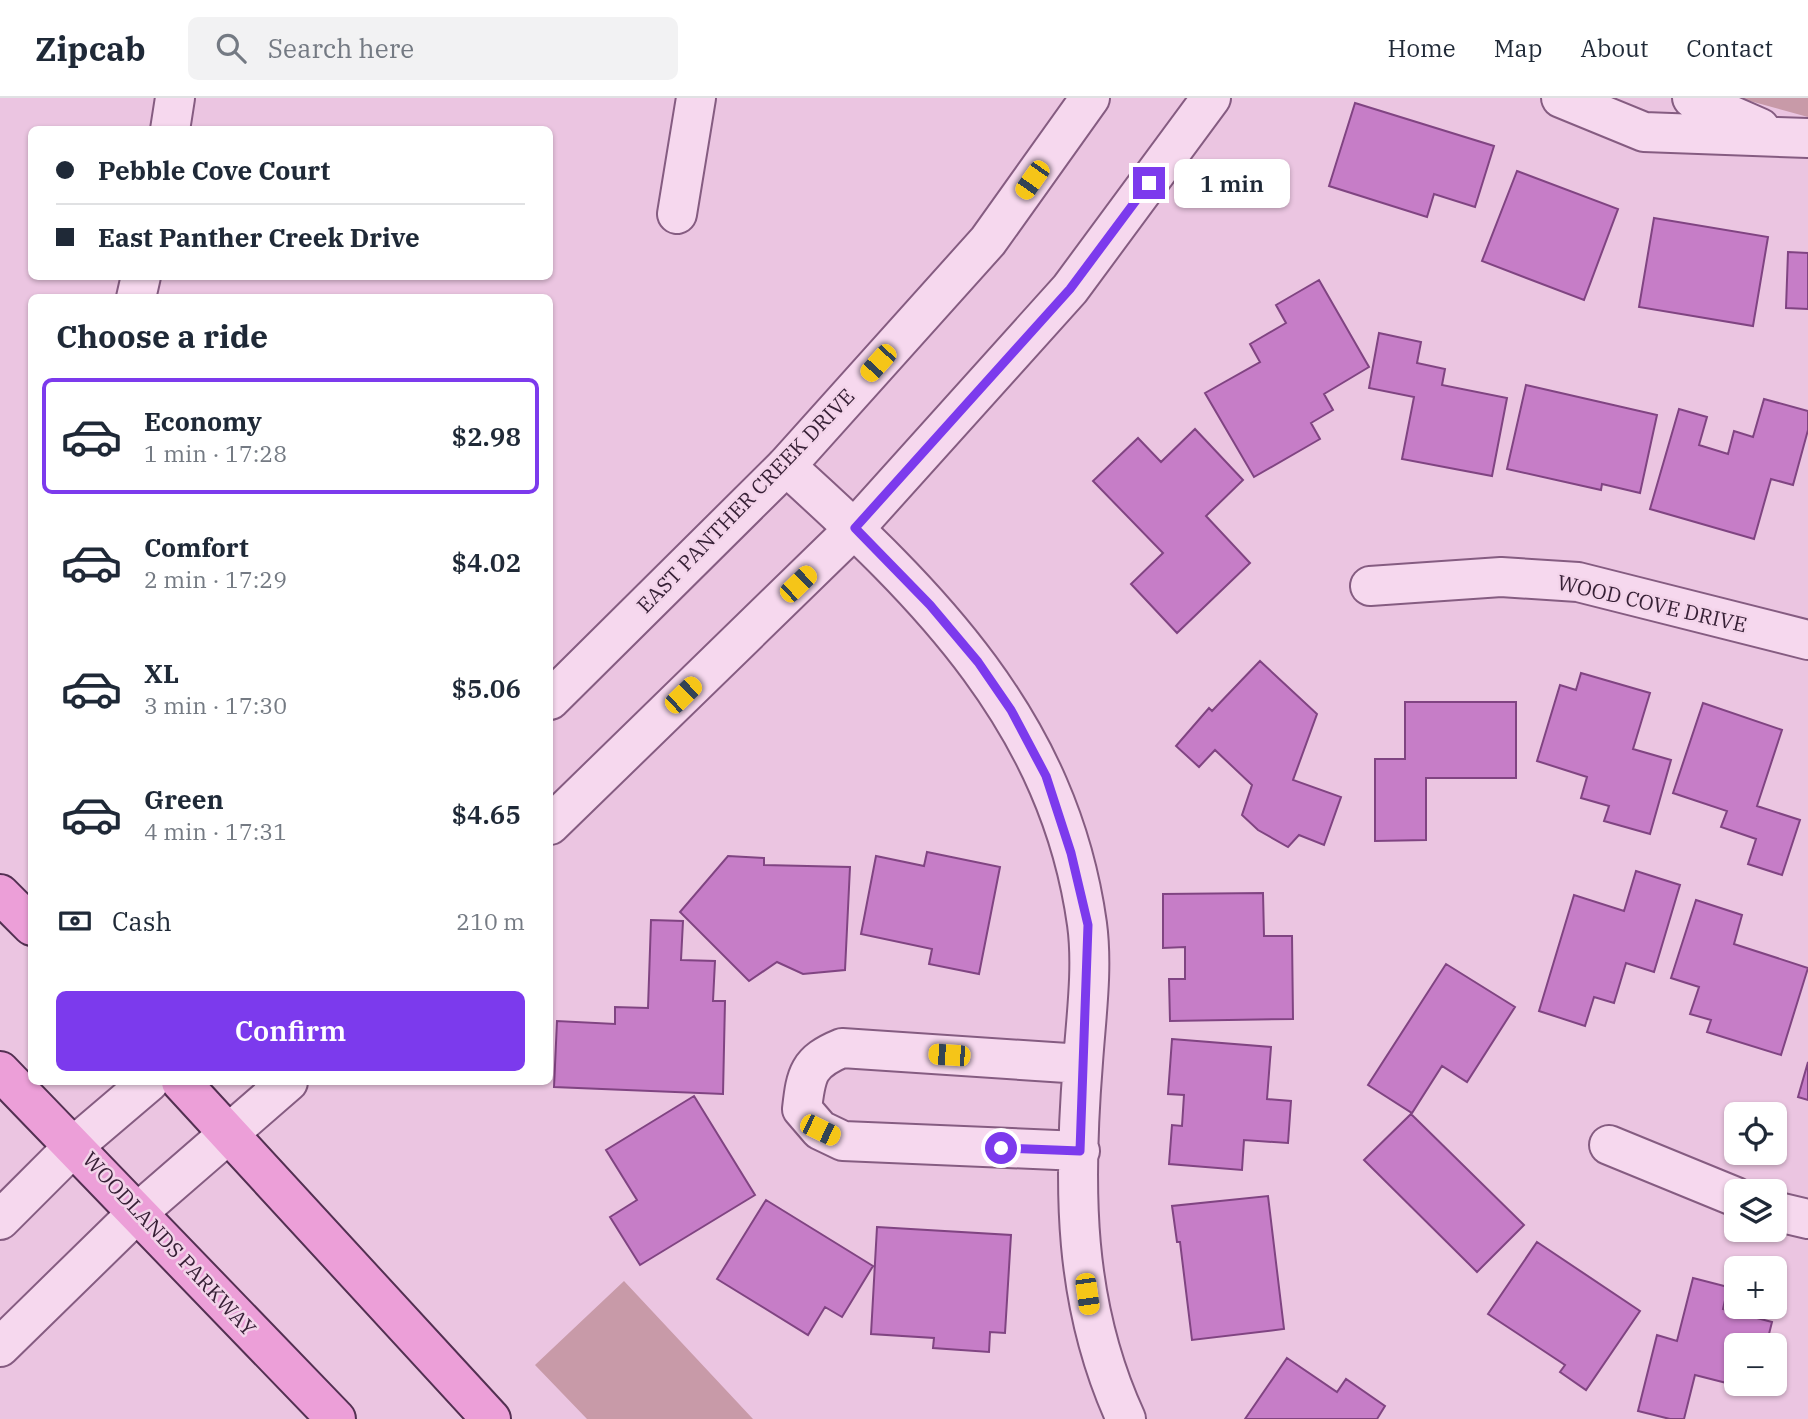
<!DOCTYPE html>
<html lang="en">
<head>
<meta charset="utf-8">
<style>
	:root { --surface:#fff; --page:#f2f2f3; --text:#1f2937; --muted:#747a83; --line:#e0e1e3; --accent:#7c3aed }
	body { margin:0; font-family:"IBM Plex Serif",serif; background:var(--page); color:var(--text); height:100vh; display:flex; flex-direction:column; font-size:26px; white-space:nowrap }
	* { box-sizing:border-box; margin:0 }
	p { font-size:23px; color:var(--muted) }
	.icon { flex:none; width:38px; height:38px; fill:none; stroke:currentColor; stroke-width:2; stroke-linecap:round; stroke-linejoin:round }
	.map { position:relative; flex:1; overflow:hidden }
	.panel { position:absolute; left:28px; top:196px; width:525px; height:791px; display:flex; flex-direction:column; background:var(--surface); border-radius:10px; box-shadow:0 2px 5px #0004 }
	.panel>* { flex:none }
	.top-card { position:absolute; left:28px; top:28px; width:525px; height:154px; border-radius:10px; box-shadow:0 2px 5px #0004; display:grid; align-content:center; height:154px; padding:0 28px; background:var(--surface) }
	.controls { position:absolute; left:1724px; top:1004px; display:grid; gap:14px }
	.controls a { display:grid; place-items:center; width:63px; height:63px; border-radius:10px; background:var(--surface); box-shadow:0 2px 5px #0004; font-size:35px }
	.end { position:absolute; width:32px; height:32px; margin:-16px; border:9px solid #7c3aed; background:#fff; box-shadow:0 0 0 4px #fff }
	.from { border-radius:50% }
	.bubble { position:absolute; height:49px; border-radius:10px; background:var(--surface); box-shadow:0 2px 5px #0004; font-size:23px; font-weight:600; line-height:49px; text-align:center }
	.car { position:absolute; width:21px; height:42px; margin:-21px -10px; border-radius:9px; box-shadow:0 0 5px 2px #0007; background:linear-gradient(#f5c518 24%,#345 0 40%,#f5c518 0 76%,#345 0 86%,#f5c518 0) }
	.top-card b { display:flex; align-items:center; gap:24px; height:66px; font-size:26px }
	.top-card b+b { border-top:2px solid var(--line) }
	.top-card i { width:18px; height:18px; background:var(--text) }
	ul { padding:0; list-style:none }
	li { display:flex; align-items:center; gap:21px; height:116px; margin:0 14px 10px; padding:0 14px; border:4px solid transparent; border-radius:10px }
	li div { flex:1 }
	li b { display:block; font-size:26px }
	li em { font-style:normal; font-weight:600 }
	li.selected { border-color:var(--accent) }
	li>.icon { width:63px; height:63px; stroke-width:1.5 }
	h2 { padding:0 28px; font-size:32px; line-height:84px }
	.pay { display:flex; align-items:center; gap:18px; height:77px; padding:0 28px; font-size:26px }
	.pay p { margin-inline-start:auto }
	.cta { display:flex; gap:14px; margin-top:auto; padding:14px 28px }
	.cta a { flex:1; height:80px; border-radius:10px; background:var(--accent); color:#fff; font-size:28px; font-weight:600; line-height:80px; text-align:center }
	header { display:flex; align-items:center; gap:42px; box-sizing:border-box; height:98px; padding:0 35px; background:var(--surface); border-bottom:2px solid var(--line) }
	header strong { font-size:33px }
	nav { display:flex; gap:38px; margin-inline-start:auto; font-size:24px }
	.search { width:490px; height:63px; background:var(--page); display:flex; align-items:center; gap:18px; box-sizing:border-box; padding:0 24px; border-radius:10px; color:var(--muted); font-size:26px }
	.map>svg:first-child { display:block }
	.green { fill:#c89aa8 }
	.building { fill:#c67dc7; stroke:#804482; stroke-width:2 }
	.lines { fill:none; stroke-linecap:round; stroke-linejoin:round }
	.minor-casing { stroke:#855c81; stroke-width:42 }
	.tertiary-casing { stroke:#855c81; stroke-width:42 }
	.primary-casing { stroke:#533052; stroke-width:42 }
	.minor { stroke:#f6d8ee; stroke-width:38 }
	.tertiary { stroke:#f6d8ee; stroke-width:38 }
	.primary { stroke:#ec9fd8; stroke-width:38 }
	.route { stroke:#7c3aed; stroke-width:9 }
	.labels { text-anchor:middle; stroke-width:5; stroke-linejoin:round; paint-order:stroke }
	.street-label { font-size:21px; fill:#361f35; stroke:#f3d4ea }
</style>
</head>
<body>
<header>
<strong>Zipcab</strong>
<div class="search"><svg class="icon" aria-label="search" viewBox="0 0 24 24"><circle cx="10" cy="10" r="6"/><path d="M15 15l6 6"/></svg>Search here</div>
<nav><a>Home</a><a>Map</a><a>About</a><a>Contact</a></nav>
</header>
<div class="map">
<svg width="1808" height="1321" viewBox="0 0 1808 1321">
	<rect width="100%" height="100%" fill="#ebc5e1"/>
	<path class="green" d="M1739 0H1808V19Z
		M624 1183 753 1321H587L535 1267Z"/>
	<path class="building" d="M1355 5 1494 48 1475 109 1434 96 1427 119 1329 88Z
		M1517 73 1618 111 1584 202 1482 163Z
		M1654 120 1768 139 1753 228 1639 209Z
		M1788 154 1808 155V211L1786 210Z
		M1319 182 1369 269 1324 296 1333 312 1311 325 1320 341 1254 379 1205 295 1260 264 1250 246 1286 225 1276 207Z
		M1379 235 1421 244 1417 265 1445 271 1442 287 1507 300 1492 378 1402 361 1414 299 1369 290Z
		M1526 287 1657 317 1640 395 1602 386 1601 392 1507 371Z
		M1764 301 1808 313V332L1793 387 1771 381 1754 441 1650 411 1679 311 1707 319 1699 347 1728 356 1734 333 1753 339Z
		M1195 331 1243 382 1206 418 1250 465 1177 535 1131 486 1163 455 1093 383 1138 340 1161 364Z
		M1260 563 1317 616 1293 682 1341 699 1324 747 1299 737 1288 749 1258 732 1242 717 1252 687 1215 652 1199 669 1176 648 1209 610 1212 613Z
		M1581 575 1650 595 1633 651 1671 662 1650 736 1604 723 1609 708 1581 700 1587 679 1537 663 1560 587 1576 592Z
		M1405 604H1516V680H1426V742L1375 743V661H1405Z
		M1703 605 1782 632 1757 708 1800 722 1782 777 1748 766 1756 741 1721 729 1727 713 1673 695Z
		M927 754 1000 769 979 876 929 866 932 851 861 836 876 758 924 768Z
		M728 758 764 760V767L850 769 845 872 803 876 777 864 749 883 680 814Z
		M1636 773 1680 787 1654 874 1626 865 1614 905 1594 899 1585 928 1539 913 1574 797 1624 813Z
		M1263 795 1264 838H1292L1293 921 1170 923 1169 881H1185V849L1163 850V796Z
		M1696 802 1742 817 1734 846 1808 870 1781 957 1707 934 1711 922 1690 916 1699 889 1671 880Z
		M651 822 683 823 681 862 715 863 713 903H725L723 996 554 989 557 923 615 926V909L648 910Z
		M1446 866 1515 909 1467 984 1442 968 1412 1015 1368 987Z
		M1172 941 1271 949 1267 1001 1291 1003 1288 1045 1244 1042 1242 1072 1169 1066 1172 1027 1182 1028 1184 997 1168 996Z
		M1808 964V1002L1798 999Z
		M694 998 755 1097 640 1167 610 1119 637 1102 606 1052Z
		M1411 1016 1524 1127 1477 1174 1364 1062Z
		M1268 1098 1284 1231 1192 1242 1180 1144H1177L1172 1108Z
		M766 1102 873 1168 842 1219 825 1209 808 1237 717 1181Z
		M877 1129 1011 1137 1005 1235 990 1234 989 1254 933 1250 934 1240 871 1236Z
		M1537 1144 1640 1213 1586 1292 1560 1274 1565 1267 1488 1216Z
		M1693 1180 1728 1189 1723 1211 1772 1224 1766 1248H1736V1286H1756L1754 1292 1695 1277 1684 1321H1670L1638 1313 1657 1237 1677 1243Z
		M1287 1260 1337 1294 1346 1281 1385 1308 1377 1321H1245Z"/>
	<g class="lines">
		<g class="minor-casing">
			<path id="minor" d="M1561 0 1644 34 1808 40
				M1692 0 1760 30
				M170 32 175 0
				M677 116 696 0
				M136 200 141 178
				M786 368C929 497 1059 625 1087 826 1093 870 1086 920 1083 964 1073 1089 1073 1206 1126 1321
				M1370 488 1501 479 1578 484 1808 542
				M1609 1047 1736 1099
				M1080 1053 843 1043 820 1032 802 1011C806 976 808 964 842 950L1082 966
				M1774 1113 1808 1121"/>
		</g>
		<g class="tertiary-casing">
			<path id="tertiary" d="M550 602 786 368 988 143 1090 0
				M550 727 855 430 1070 191 1211 0
				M0 1122 75 1047 149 984
				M0 1249 136 1116 288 984"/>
		</g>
		<g class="primary-casing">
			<path id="primary" d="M0 796 32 828
				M0 973 336 1321
				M181 984 491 1321"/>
		</g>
		<use href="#minor" class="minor"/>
		<use href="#tertiary" class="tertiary"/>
		<use href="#primary" class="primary"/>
	</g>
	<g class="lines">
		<path class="route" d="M1001 1050 1080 1053 1088 827 1071 755 1046 678 1011 612 978 564 930 507 855 430 1070 191 1149 85"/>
	</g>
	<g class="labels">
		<g class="street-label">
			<text transform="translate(746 403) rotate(-46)" y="7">EAST PANTHER CREEK DRIVE</text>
			<text transform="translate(1652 506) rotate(13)" y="7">WOOD COVE DRIVE</text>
			<text transform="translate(169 1146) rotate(47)" y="7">WOODLANDS PARKWAY</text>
		</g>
	</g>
</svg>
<div class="controls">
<a><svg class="icon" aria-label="locate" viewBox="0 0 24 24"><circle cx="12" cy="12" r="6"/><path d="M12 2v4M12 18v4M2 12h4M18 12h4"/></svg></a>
<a><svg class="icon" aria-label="layers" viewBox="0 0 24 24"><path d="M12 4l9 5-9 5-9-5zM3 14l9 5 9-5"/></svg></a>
<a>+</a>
<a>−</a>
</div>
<i class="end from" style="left:1001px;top:1050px"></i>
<i class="end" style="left:1149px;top:85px"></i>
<div class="bubble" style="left:1174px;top:61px;width:116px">1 min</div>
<i class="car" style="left:1032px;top:82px;rotate:215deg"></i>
<i class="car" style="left:878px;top:265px;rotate:222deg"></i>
<i class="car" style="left:798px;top:486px;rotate:46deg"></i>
<i class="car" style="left:683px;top:597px;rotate:46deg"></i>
<i class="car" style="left:949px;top:957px;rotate:274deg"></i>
<i class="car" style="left:820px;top:1032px;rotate:116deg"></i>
<i class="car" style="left:1087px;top:1196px;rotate:172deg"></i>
<div class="top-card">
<b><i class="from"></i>Pebble Cove Court</b>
<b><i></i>East Panther Creek Drive</b>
</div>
<section class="panel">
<h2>Choose a ride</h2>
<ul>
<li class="selected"><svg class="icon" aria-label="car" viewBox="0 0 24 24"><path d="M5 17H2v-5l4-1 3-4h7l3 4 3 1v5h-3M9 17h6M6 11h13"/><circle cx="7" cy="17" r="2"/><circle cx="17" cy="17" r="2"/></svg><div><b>Economy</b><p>1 min · 17:28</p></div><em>$2.98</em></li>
<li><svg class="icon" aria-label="car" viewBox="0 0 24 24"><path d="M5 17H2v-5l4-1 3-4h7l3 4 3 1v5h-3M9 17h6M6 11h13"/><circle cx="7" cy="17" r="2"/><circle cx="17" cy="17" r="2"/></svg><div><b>Comfort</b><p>2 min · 17:29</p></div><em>$4.02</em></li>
<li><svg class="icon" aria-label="car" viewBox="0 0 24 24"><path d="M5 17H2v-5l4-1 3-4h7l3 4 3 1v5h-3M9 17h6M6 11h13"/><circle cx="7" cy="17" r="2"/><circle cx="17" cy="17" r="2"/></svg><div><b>XL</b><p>3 min · 17:30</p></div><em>$5.06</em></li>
<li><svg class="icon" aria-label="car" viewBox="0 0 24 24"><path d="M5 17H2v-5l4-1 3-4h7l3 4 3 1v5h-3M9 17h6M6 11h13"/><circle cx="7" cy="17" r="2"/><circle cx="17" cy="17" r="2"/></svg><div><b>Green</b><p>4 min · 17:31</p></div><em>$4.65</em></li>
</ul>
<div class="pay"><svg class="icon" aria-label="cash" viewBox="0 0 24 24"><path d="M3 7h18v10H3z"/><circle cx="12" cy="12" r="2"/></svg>Cash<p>210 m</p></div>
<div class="cta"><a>Confirm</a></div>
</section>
</div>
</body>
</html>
